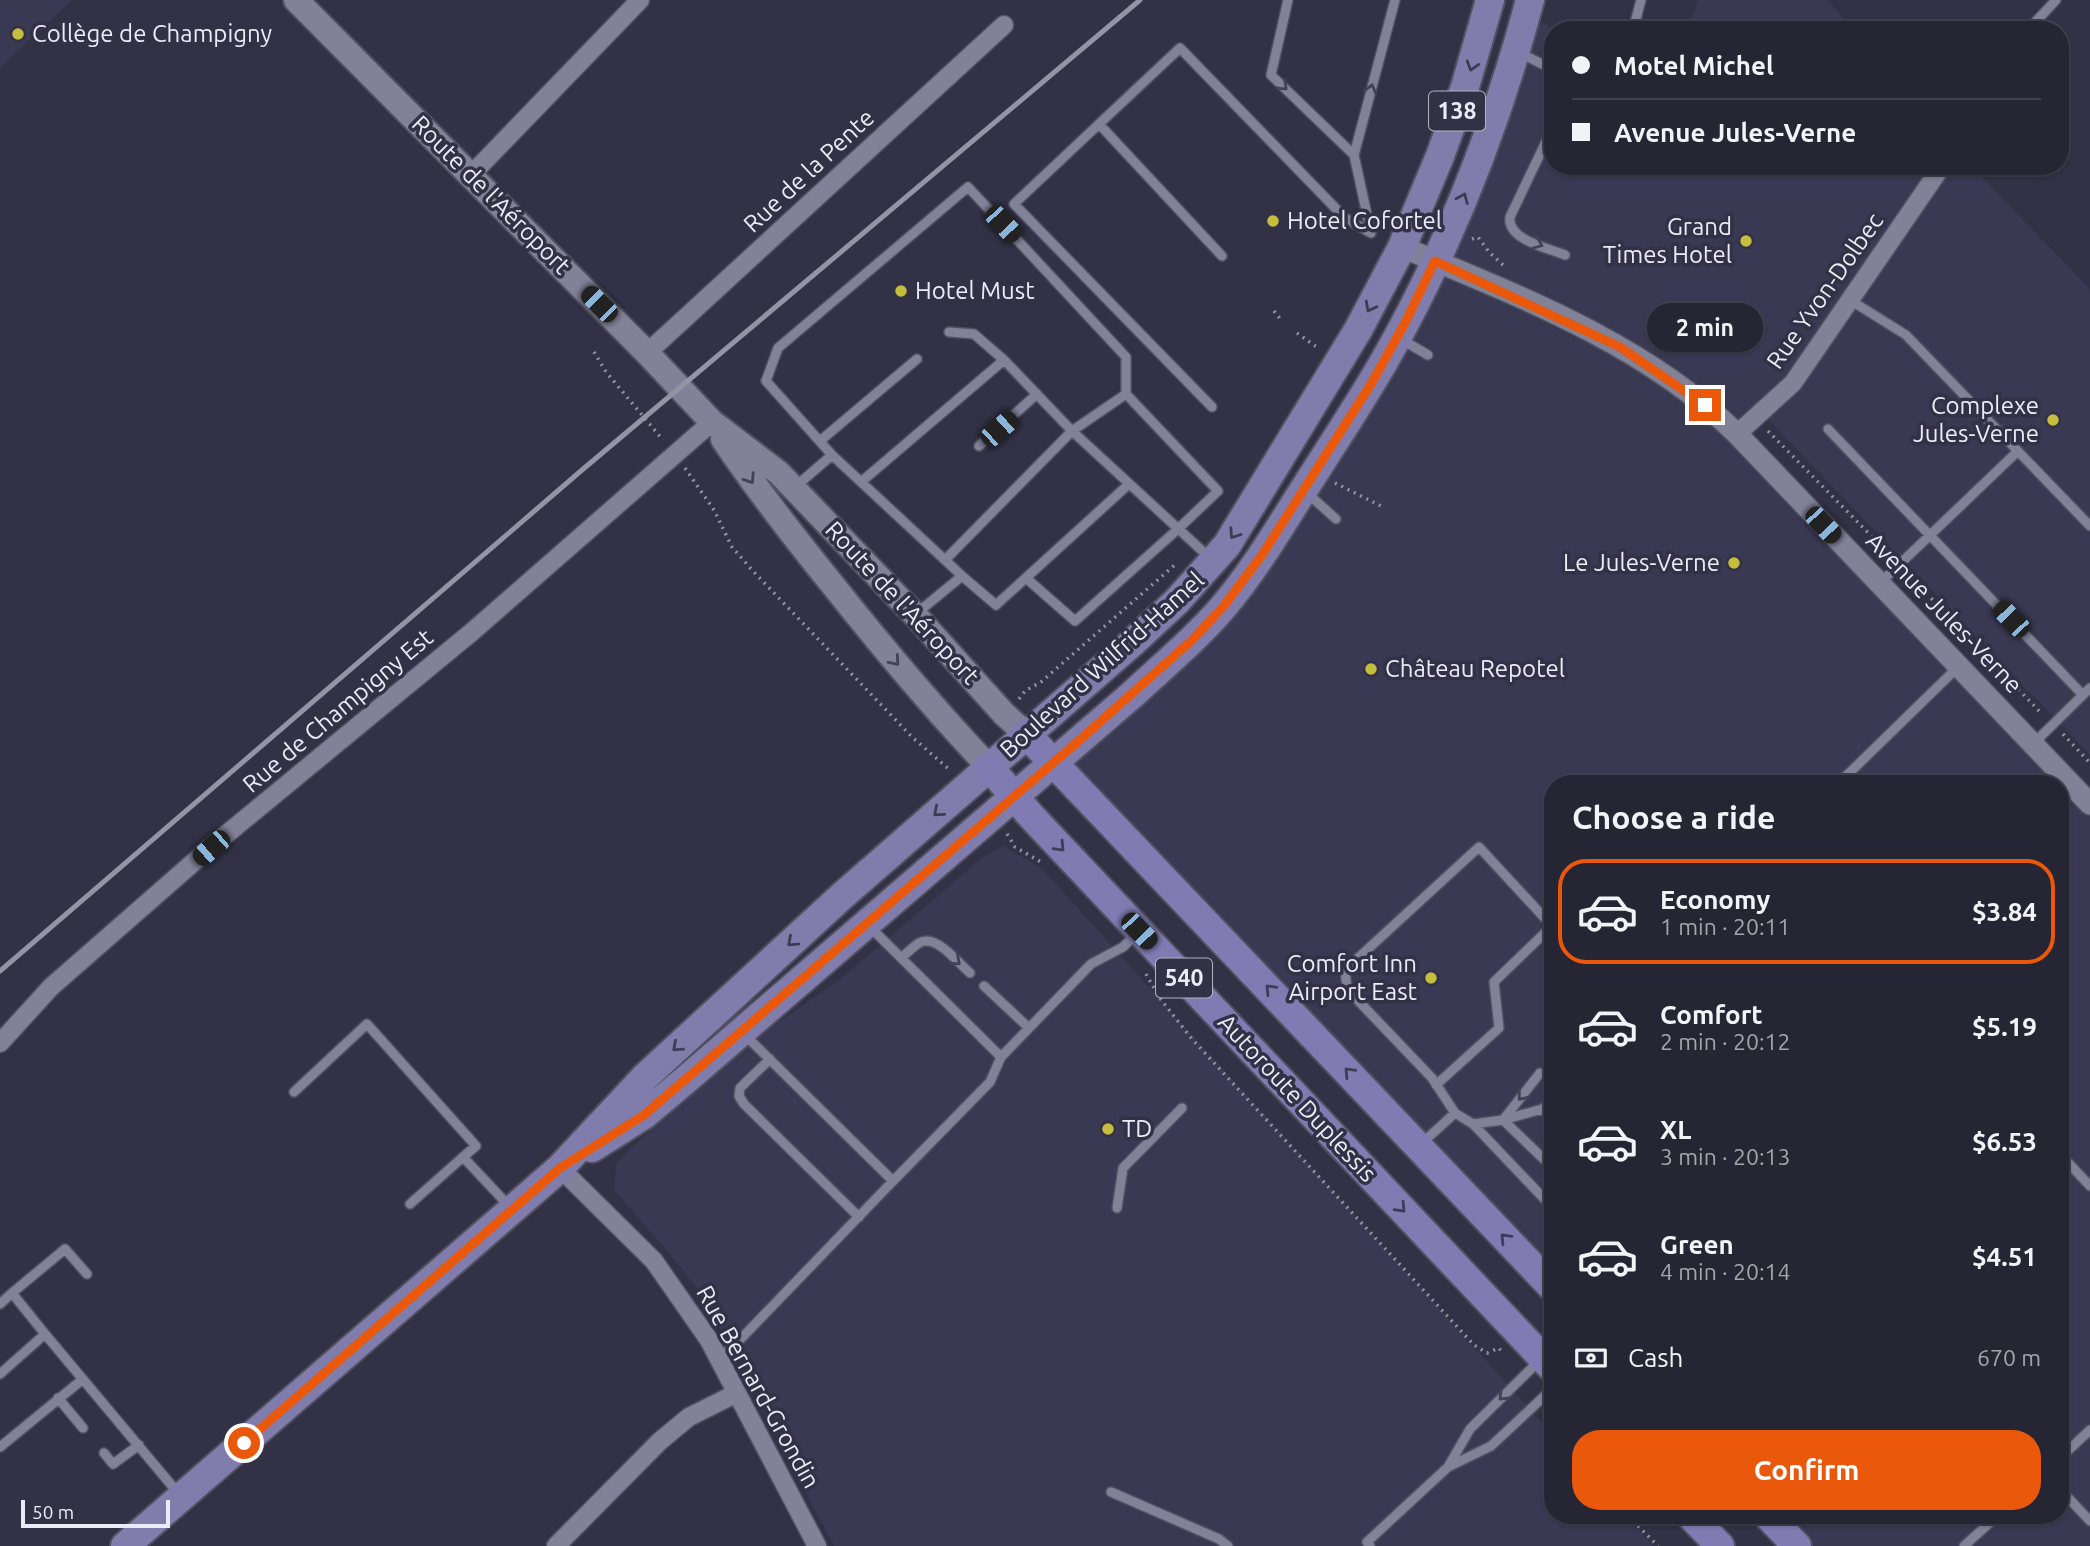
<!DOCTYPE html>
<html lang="en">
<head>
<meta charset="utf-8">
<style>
	:root { --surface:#262534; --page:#323140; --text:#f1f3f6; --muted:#a4a5ac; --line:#42424f; --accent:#ea580c }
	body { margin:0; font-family:Ubuntu,sans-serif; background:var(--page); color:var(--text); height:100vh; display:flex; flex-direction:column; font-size:26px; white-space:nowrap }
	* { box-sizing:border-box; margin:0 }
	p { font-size:23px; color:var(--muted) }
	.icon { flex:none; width:38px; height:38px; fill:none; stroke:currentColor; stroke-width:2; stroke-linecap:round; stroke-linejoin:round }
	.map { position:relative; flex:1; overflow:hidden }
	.drawer { position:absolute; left:1544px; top:775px; width:525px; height:749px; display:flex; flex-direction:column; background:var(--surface); border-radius:28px; box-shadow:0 2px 5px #0004,0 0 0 2px var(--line) }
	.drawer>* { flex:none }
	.banner { position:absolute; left:1544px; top:21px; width:525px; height:154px; border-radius:28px; box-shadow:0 2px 5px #0004,0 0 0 2px var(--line); display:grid; align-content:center; height:154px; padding:0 28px; background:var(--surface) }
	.scale { position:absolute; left:21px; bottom:18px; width:149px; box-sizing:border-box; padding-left:7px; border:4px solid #ebebf8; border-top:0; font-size:19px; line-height:24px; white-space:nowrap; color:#ebebf8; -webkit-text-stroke:5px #323145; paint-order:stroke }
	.end { position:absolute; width:32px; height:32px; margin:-16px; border:9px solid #ea580c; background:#fff; box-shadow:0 0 0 4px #fff }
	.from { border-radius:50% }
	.bubble { position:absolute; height:49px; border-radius:24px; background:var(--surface); box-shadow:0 2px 5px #0004,0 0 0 2px var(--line); font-size:23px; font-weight:600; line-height:49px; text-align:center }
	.car { position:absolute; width:21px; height:42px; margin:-21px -10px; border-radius:9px; box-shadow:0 0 5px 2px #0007; background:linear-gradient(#222 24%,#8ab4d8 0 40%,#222 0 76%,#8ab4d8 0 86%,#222 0) }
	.banner b { display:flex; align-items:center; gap:24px; height:66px; font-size:26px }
	.banner b+b { border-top:2px solid var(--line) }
	.banner i { width:18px; height:18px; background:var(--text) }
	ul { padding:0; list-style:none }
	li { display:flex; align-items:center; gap:21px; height:105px; margin:0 14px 10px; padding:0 14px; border:4px solid transparent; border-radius:28px }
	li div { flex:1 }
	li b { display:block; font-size:26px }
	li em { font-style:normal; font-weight:600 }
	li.current { border-color:var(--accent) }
	li>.icon { width:63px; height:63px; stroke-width:1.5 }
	h2 { padding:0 28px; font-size:32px; line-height:84px }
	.pay { display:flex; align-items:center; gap:18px; height:77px; padding:0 28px; font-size:26px }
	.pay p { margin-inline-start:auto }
	.cta { display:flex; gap:14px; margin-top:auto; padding:14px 28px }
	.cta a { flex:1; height:80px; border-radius:28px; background:var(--accent); color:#fff; font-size:28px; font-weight:600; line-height:80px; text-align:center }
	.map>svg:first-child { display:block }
	.built { fill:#3a3953 }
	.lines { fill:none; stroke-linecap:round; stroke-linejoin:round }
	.service-casing { stroke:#505060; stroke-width:12 }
	.minor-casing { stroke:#505060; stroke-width:21 }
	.tertiary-casing { stroke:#505060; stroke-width:24 }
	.secondary-casing { stroke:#505060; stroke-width:28 }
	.primary-casing { stroke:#505060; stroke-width:32 }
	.trunk-casing { stroke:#505060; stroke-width:32 }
	.path { stroke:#9393a3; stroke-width:3.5; stroke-dasharray:2 5; stroke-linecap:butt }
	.service { stroke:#818198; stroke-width:9 }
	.minor { stroke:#818198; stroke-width:18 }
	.tertiary { stroke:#818198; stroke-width:21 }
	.secondary { stroke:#818198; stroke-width:24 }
	.primary { stroke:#807dac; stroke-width:28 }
	.trunk { stroke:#807cb3; stroke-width:28 }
	.rail { stroke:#9594a4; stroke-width:5 }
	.oneway { stroke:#3e3c54 }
	.oneway2 { stroke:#424156 }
	.oneway3 { stroke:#3e3c56 }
	.route { stroke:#ea580c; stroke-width:9 }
	.poi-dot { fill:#c4bd3e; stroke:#323145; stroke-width:2.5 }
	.labels { text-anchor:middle; stroke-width:7; stroke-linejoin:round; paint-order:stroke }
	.shield { fill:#323145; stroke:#b4b3c2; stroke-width:2 }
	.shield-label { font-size:23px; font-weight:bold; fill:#ebebf8 }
	.poi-label { font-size:24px; fill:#ebebf8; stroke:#323145; text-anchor:start }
	.street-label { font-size:24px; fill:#ebebf8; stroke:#323145 }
</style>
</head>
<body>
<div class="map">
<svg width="2090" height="1546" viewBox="0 0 2090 1546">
	<rect width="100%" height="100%" fill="#323145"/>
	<path class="built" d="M0 0H72L0 68Z
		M1698 0H1828L1853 30H1688Z
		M1527 13 1554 30 1552 166H1971L2090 289V755L1762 413 1738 434 2090 804V1546H1797L1768 1516H2060V784H1552V1287L1053 763 1192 640 1371 384Z
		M1003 846 1041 868 1049 876 1552 1434V1516H1626L1653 1546H834L703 1296 669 1253 614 1190 616 1165 631 1148 675 1108 770 1028 842 978 982 858Z"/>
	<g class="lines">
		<g class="service-casing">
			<path id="service" d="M1288 0 1271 75 1354 155
				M1633 30 1641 0
				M2028 30 2056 0
				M1518 52 1552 69
				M1099 124 1180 48 1345 218 1371 233
				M1552 129 1510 217C1507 240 1548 248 1565 255
				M1371 233 1354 155 1395 0
				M1850 300 1906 335 2090 526
				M1399 338 1428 355
				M1004 360 1072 431 1210 558
				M1212 407 1014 204 1099 124 1222 256
				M1828 429 2083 695
				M820 441 917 359
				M979 446 1037 394
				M832 455 945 560
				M861 482 1004 360 974 334 949 332
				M795 487 832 455 766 381 778 348 968 187 1126 357V394L1218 491 1178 529 1075 621 1026 578
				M1306 492 1336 519
				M962 576 996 605 1129 484
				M1880 583 2018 451
				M917 613 962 576 945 560 1072 431 1126 394
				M2034 743 2090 688
				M1838 784 1958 667
				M868 925 1001 1057
				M901 958C907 953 913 947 919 943 936 933 958 963 970 973
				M984 986 1029 1028
				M770 1059 740 1088 739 1096 744 1104 859 1217
				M294 1092 367 1024 476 1146 463 1157 509 1206
				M1542 1109 1552 1120
				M1455 1113 1473 1124 1503 1120 1552 1167
				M1503 1120 1540 1073
				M1503 1120 1542 1109 1552 1101
				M1473 1124 1552 1207
				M1420 1145 1455 1113 1432 1078 1347 989 1345 970 1479 847 1552 926 1494 982 1499 1028 1436 1085
				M2060 1154 2090 1186
				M893 1181 990 1082 1001 1057 1091 964 1123 947 1137 933
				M410 1204 463 1157
				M1117 1208 1123 1168 1182 1108
				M12 1293 65 1249 87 1274
				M0 1304 12 1293 45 1334
				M718 1357 732 1348 893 1181 745 1035
				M0 1374 45 1334 178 1493
				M58 1398 83 1428
				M0 1447 83 1379
				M104 1453 113 1464 139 1445
				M2060 1458 2090 1430
				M1448 1467 1470 1429 1541 1359
				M2060 1489 2090 1521
				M1111 1492 1219 1539 1228 1546
				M1370 1546 1367 1542 1448 1467 1491 1446 1552 1389
				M1964 1546 1997 1516"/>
		</g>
		<g class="minor-casing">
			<path id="minor" d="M471 175 640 0
				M647 353 1004 25
				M1737 434 1793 383 1942 166
				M0 1043 51 987 211 847 473 631 712 422
				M560 1168 654 1261 709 1340 817 1546
				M556 1546 660 1441 689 1417 737 1393"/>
		</g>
		<g class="tertiary-casing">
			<path id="tertiary" d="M1402 247C1519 296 1645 344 1737 434L2090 804"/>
		</g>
		<g class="secondary-casing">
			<path id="secondary" d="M296 0 647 353 712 422 779 473 915 615 1004 714 1026 734
				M723 439C757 490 794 537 832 584 882 647 934 709 989 767"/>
		</g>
		<g class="primary-casing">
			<path id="primary" d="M592 1148 644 1115 689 1077 1133 694C1164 665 1197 638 1224 606 1256 568 1281 525 1308 483 1334 442 1362 400 1386 358 1450 245 1497 124 1530 0
				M125 1546 560 1168 645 1077 842 896 1133 642 1177 601 1227 545 1358 330 1402 247 1440 156 1465 87 1490 0"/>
		</g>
		<g class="trunk-casing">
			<path id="trunk" d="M1026 734 1552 1287
				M989 767 1031 816 1552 1368
				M1691 1516 1720 1546
				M1768 1516 1797 1546"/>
		</g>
		<path class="path" d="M1472 239 1478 237 1489 252 1504 266
			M1274 311 1282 321
			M1297 333 1318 348
			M594 352 606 372 663 440
			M1768 431 1890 555
			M685 468 714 510 732 547 752 570 912 737 951 771
			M1335 483 1385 508
			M1907 573 2042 714
			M1019 699 1025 691 1041 682 1177 563
			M2063 734 2090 763
			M1007 834 1015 847 1041 862
			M1146 974 1159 997 1192 1039 1474 1345 1487 1353 1499 1348 1501 1351
			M1628 1516 1658 1546"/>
		<use href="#service" class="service"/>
		<use href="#minor" class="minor"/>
		<use href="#tertiary" class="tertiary"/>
		<use href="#secondary" class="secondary"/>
		<use href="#primary" class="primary"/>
		<use href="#trunk" class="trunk"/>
		<path class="rail" d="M0 971 582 470 1140 0"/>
	</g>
	<defs><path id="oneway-chevron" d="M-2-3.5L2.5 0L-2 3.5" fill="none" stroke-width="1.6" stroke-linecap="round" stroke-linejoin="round" transform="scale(1.75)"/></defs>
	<g class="oneway">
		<use href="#oneway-chevron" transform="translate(1472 66) rotate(107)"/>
		<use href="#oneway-chevron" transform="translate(1463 198) rotate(-67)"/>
		<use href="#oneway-chevron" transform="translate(1370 307) rotate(118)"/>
		<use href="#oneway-chevron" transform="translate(1234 534) rotate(124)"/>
		<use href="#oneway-chevron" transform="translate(938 812) rotate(139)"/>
		<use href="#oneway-chevron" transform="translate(792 942) rotate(138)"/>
		<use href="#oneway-chevron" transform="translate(677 1047) rotate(138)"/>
	</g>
	<g class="oneway2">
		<use href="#oneway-chevron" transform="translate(1283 86) rotate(44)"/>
		<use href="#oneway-chevron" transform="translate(1371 89) rotate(-75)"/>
		<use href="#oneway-chevron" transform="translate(1538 244) rotate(23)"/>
		<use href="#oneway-chevron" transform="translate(750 479) rotate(57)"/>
		<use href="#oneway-chevron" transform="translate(895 661) rotate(49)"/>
		<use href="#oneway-chevron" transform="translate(956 961) rotate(42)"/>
		<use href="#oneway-chevron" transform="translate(1522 1096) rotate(128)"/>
		<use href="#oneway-chevron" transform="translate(1503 1396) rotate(135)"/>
	</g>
	<g class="oneway3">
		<use href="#oneway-chevron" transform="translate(1060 847) rotate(47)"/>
		<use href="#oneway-chevron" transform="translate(1270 989) rotate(-133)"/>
		<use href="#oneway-chevron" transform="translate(1349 1072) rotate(-133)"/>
		<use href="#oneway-chevron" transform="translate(1401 1208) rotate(47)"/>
		<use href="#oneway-chevron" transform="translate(1505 1238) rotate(-133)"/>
	</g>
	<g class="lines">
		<path class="route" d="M244 1443 560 1168 644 1115 1074 745 1192 640 1223 607 1262 555 1371 384 1405 323 1435 261 1620 347 1705 405"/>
	</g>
	<g class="poi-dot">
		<circle cx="18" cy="34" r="7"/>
		<circle cx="1273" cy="221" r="7"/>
		<circle cx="1746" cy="241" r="7"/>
		<circle cx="901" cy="291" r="7"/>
		<circle cx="2053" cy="420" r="7"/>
		<circle cx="1734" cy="563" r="7"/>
		<circle cx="1371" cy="669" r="7"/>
		<circle cx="1431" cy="978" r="7"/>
		<circle cx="1108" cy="1129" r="7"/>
	</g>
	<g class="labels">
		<g class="shield">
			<rect x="1429" y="91.5" width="56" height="39" rx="5"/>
			<rect x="1156" y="958.5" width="56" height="39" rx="5"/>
		</g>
		<g class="shield-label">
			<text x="1457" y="119">138</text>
			<text x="1184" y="986">540</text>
		</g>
		<g class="poi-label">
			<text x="32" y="42">Collège de Champigny</text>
			<text x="1287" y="229">Hotel Cofortel</text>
			<text x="1732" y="235" text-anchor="end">Grand<tspan x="1732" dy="28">Times Hotel</tspan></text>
			<text x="915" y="299">Hotel Must</text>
			<text x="2039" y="414" text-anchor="end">Complexe<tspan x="2039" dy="28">Jules-Verne</tspan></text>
			<text x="1720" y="571" text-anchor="end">Le Jules-Verne</text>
			<text x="1385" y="677">Château Repotel</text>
			<text x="1417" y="972" text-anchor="end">Comfort Inn<tspan x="1417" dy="28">Airport East</tspan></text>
			<text x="1122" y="1137">TD</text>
		</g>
		<g class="street-label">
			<text transform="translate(809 171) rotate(-43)" y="8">Rue de la Pente</text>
			<text transform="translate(491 195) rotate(45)" y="8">Route de l'Aéroport</text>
			<text transform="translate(1825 291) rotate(-55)" y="8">Rue Yvon-Dolbec</text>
			<text transform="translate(902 603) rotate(47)" y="8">Route de l'Aéroport</text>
			<text transform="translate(1944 613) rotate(46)" y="8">Avenue Jules-Verne</text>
			<text transform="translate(1102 665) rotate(-42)" y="8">Boulevard Wilfrid-Hamel</text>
			<text transform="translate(338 711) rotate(-40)" y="8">Rue de Champigny Est</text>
			<text transform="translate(1297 1098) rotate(47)" y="8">Autoroute Duplessis</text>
			<text transform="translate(758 1387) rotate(61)" y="8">Rue Bernard-Grondin</text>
		</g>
	</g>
</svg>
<div class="scale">50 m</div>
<i class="end from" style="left:244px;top:1443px"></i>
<i class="end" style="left:1705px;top:405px"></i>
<div class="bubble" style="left:1647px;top:303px;width:116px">2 min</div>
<i class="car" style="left:1003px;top:224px;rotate:137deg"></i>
<i class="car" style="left:599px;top:304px;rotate:315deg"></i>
<i class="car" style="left:999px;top:429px;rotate:48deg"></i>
<i class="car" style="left:1823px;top:525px;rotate:137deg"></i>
<i class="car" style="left:2011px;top:619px;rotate:316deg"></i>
<i class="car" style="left:211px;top:848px;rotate:229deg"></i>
<i class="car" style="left:1139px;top:931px;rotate:136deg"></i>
<div class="banner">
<b><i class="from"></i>Motel Michel</b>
<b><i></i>Avenue Jules-Verne</b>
</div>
<section class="drawer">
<h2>Choose a ride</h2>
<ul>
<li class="current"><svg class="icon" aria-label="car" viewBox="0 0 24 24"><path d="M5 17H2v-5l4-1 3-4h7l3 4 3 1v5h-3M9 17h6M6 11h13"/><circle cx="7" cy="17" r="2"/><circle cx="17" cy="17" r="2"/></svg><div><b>Economy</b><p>1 min · 20:11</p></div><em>$3.84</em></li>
<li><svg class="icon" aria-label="car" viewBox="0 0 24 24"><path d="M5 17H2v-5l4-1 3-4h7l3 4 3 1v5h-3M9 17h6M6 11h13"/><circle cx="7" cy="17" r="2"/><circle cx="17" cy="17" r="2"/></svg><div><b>Comfort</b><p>2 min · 20:12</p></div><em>$5.19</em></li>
<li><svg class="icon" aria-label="car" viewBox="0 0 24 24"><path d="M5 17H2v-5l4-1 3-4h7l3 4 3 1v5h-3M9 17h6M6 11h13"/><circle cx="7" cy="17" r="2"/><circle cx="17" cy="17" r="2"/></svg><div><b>XL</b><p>3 min · 20:13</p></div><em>$6.53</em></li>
<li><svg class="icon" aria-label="car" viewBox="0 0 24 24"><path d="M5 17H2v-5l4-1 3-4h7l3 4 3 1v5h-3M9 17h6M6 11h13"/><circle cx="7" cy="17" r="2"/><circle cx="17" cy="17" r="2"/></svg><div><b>Green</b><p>4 min · 20:14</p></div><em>$4.51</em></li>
</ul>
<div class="pay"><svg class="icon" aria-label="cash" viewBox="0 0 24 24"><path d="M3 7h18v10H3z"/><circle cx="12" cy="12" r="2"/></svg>Cash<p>670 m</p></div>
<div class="cta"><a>Confirm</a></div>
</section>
</div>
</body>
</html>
